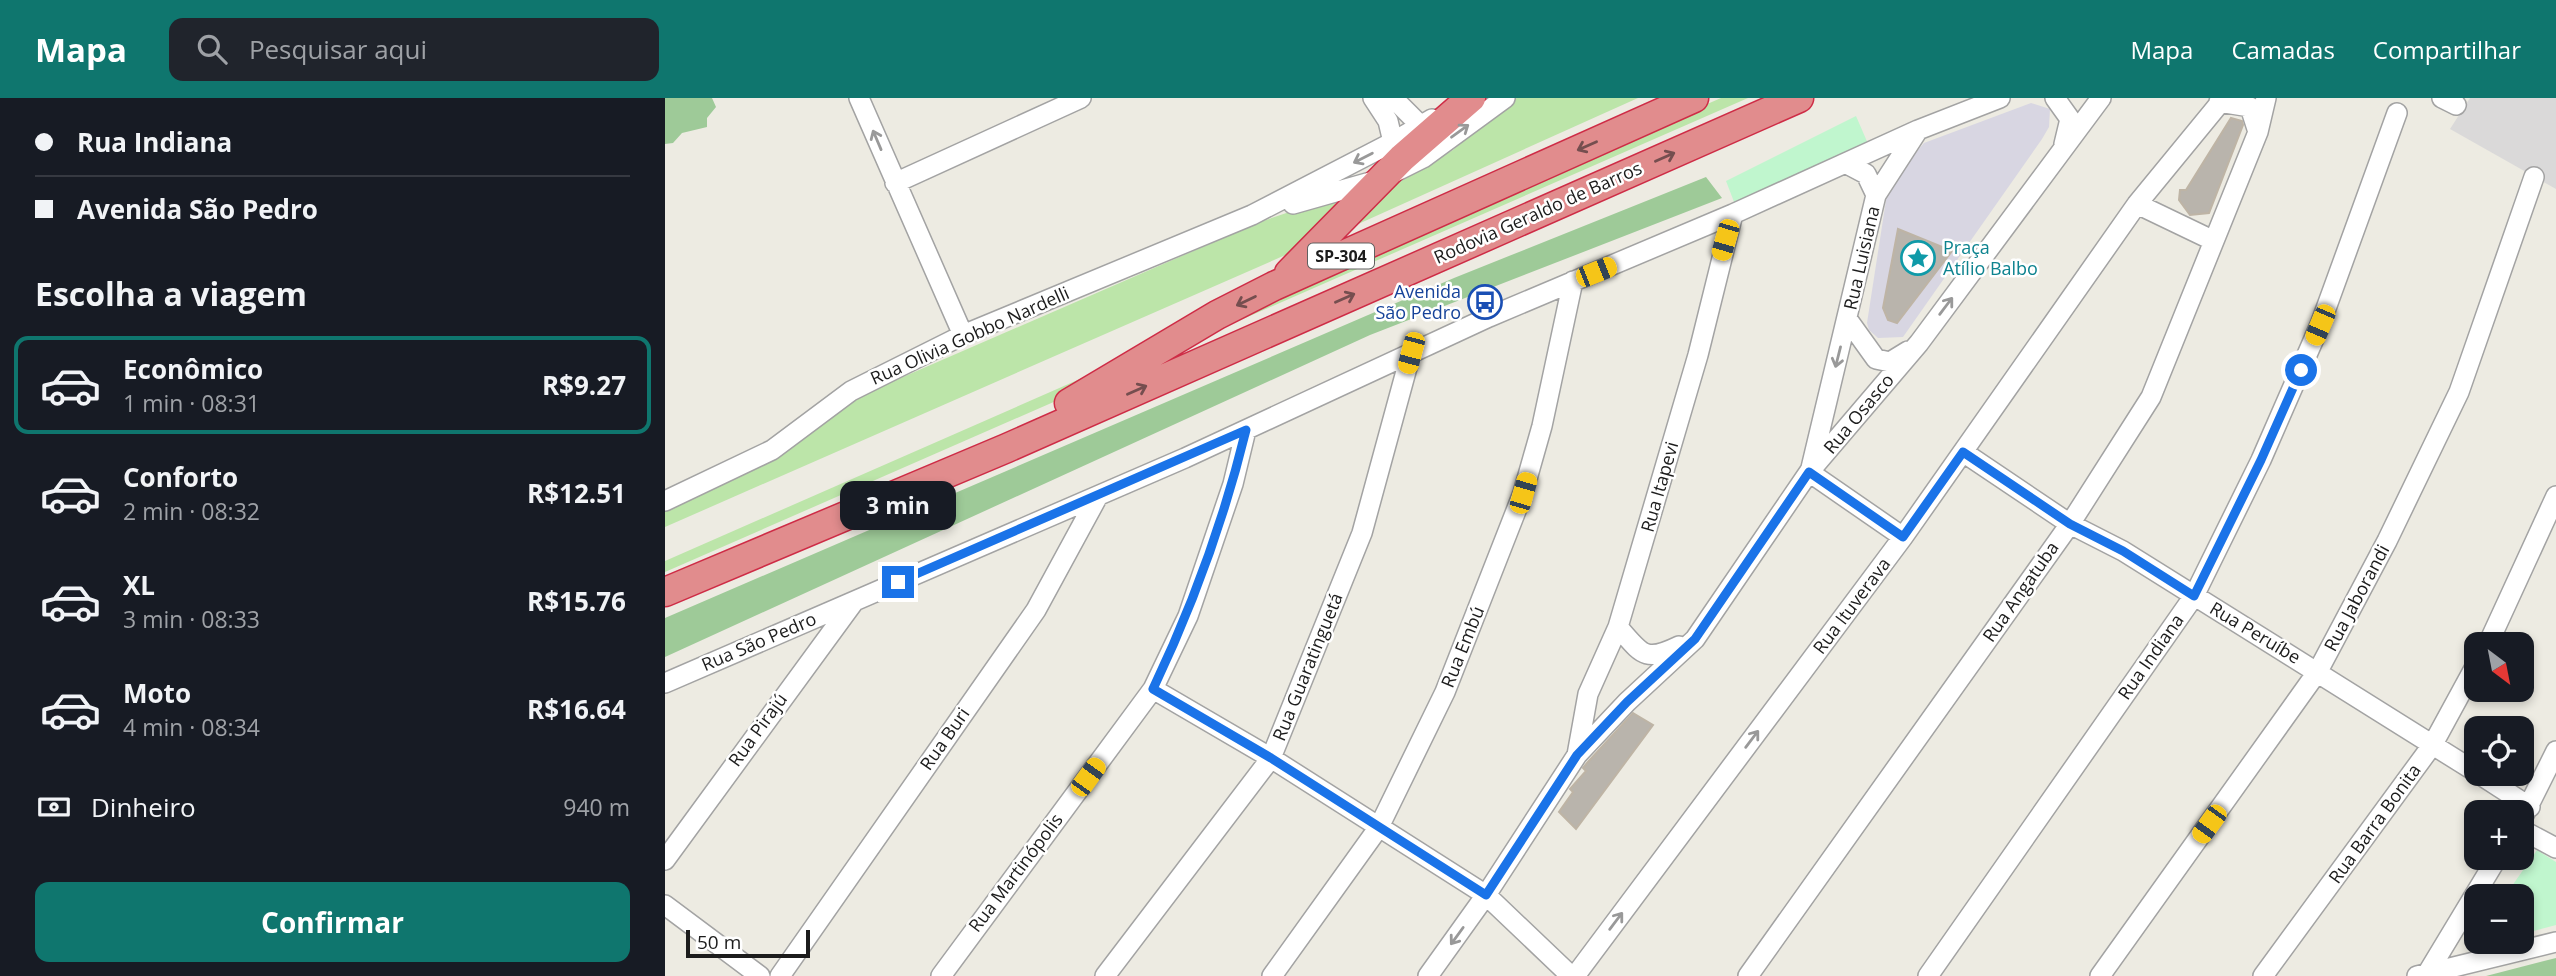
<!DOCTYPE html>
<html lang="pt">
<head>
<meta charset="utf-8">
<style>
	:root { --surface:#171b24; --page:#20242c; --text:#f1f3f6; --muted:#9ea1a6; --line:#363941; --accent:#0f766e }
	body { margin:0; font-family:"Open Sans",sans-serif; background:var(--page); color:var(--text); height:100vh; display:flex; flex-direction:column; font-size:26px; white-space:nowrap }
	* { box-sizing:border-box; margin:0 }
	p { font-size:23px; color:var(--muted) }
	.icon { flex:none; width:38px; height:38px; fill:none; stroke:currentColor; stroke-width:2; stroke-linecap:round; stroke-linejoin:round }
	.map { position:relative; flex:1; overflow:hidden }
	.details { display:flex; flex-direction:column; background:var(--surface); width:665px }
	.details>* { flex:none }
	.top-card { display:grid; align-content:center; height:154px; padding:0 35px; background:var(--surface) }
	.needle { width:46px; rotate:148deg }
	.tools { position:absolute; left:1799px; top:534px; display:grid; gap:14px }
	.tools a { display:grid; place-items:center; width:70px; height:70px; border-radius:14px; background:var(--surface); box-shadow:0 4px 10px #0003; font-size:35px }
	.scale { position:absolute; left:21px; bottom:18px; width:124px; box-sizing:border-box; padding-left:7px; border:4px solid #1c1c1c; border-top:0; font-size:19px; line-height:24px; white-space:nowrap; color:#1c1c1c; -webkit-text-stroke:5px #fff; paint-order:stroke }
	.end { position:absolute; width:32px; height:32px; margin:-16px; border:9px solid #1a73e8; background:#fff; box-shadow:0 0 0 4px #fff }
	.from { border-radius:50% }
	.bubble { position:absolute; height:49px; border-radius:14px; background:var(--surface); box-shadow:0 4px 10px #0003; font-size:23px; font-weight:700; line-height:49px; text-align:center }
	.car { position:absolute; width:21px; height:42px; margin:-21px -10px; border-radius:9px; box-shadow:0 0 5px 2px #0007; background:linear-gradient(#f5c518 24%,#345 0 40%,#f5c518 0 76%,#345 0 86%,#f5c518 0) }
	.top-card b { display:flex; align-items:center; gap:24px; height:66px; font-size:26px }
	.top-card b+b { border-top:2px solid var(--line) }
	.top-card i { width:18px; height:18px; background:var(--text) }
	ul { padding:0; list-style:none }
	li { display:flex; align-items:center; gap:21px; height:98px; margin:0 14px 10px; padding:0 21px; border:4px solid transparent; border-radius:14px }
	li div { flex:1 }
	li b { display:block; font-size:26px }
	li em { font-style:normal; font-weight:700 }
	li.selected { border-color:var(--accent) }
	li>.icon { width:63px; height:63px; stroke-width:1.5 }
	h2 { padding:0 35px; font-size:32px; line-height:84px }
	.pay { display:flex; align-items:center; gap:18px; height:77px; padding:0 35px; font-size:26px }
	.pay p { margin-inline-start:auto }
	.primary-button { display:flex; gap:14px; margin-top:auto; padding:14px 35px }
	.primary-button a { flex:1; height:80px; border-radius:14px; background:var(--accent); color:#fff; font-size:28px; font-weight:700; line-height:80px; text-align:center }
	header { display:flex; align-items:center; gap:42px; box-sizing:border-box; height:98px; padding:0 35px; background:var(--accent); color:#fff }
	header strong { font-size:33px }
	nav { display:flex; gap:38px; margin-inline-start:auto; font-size:24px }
	.search { width:490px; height:63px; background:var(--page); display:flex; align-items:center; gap:18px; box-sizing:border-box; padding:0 24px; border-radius:14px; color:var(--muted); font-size:26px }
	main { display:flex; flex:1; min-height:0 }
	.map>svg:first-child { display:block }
	.residential { fill:#dad9d9 }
	.grass { fill:#bce5a9 }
	.forest { fill:#9eca98 }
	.park { fill:#c0f6ce }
	.plaza { fill:#d8d6e2 }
	.building { fill:#b9b4ac; stroke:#beb4a5; stroke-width:2 }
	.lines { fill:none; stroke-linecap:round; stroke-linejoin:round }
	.minor-casing { stroke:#a3a3a3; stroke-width:22 }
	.highway-casing { stroke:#ce2c46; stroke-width:31 }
	.minor { stroke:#fff; stroke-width:19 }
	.highway { stroke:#e18c8d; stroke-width:28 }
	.oneway { stroke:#999 }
	.oneway2 { stroke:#754e4f }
	.route { stroke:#1a73e8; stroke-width:9 }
	.labels { text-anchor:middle; stroke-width:5; stroke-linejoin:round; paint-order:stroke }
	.shield { fill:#fff; stroke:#606060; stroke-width:2 }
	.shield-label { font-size:16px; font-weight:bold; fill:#1c1c1c }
	.street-label { font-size:18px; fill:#1c1c1c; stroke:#fff }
	.culture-label { font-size:18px; fill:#0d838f; stroke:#fff; text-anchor:start }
	.transit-label { font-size:18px; fill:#164399; stroke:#fff; text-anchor:end }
</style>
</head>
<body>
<header>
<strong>Mapa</strong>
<div class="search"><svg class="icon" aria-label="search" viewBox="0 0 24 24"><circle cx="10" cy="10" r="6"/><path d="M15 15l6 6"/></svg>Pesquisar aqui</div>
<nav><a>Mapa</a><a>Camadas</a><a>Compartilhar</a></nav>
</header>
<main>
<section class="details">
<div class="top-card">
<b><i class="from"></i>Rua Indiana</b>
<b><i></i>Avenida São Pedro</b>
</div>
<h2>Escolha a viagem</h2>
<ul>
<li class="selected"><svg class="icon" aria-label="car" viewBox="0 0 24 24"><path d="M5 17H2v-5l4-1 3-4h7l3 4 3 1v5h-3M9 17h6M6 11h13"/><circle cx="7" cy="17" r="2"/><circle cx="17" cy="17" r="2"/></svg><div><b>Econômico</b><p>1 min · 08:31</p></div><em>R$9.27</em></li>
<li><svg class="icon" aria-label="car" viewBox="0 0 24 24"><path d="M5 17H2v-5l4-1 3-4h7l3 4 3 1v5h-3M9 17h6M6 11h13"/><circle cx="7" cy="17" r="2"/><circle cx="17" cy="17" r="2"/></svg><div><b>Conforto</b><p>2 min · 08:32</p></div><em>R$12.51</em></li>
<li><svg class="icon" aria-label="car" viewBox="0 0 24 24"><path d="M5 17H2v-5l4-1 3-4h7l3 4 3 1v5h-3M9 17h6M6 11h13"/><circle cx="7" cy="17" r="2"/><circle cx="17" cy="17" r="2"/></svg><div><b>XL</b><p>3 min · 08:33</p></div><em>R$15.76</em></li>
<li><svg class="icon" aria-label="car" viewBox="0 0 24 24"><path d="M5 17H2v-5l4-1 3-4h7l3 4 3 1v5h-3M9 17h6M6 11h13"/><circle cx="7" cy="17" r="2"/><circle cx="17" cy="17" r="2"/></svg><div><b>Moto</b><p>4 min · 08:34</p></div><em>R$16.64</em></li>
</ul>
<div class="pay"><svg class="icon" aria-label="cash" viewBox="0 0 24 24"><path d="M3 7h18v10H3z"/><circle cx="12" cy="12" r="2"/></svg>Dinheiro<p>940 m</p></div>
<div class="primary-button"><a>Confirmar</a></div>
</section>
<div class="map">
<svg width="1891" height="878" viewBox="0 0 1891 878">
	<rect width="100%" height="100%" fill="#edebe2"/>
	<path class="residential" d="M1805 0H1891V91L1785 31Z"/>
	<path class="grass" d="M848 0H973L691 127 724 89 788 52Z
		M1056 0H1083L0 474V463Z
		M666 100 673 108 625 155 0 429V411L208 292 595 124Z"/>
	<path class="forest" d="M0 0H47L51 9 42 20V29L17 35 8 45 0 46Z
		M1041 79 1057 100 705 237 0 559V520L789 180Z
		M1891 860V878H1821Z"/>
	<path class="park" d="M1191 18 1204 48 1071 109 1061 83Z
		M1872 752 1891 764V827L1857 836V798H1840Z"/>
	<path class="plaza" d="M1366 5 1385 11 1384 29 1377 41 1238 239 1213 240 1204 232 1202 225 1222 96 1235 73 1259 45Z"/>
	<path class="building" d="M1566 20 1577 23 1578 27 1544 115 1525 117 1514 102 1515 92H1521Z
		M1233 131 1287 153 1232 225 1223 222 1218 210Z
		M968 615 988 627 911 731 894 714 908 694 905 691 921 673 918 670 922 665Z"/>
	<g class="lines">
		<g class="minor-casing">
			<path id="minor" d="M194 0 298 237
				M708 0 723 23 728 44
				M728 0 756 28
				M1390 0 1405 21 1399 46
				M1777 0 1791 7 1784 0
				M1554 4 1585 9 1593 34
				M1182 66 1201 76 1211 97
				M230 85 416 0
				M628 106 716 81 758 60 840 0
				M1472 106 1547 142
				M1183 222 1211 261 1225 264 1243 253
				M1298 354 1405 426 1458 453 1811 674
				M1146 370 1211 97 1253 32
				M1144 374 1238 439
				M0 403 107 352 186 293 298 237 587 117 728 44 767 21
				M953 529C977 556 979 565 1014 548
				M1823 546 1891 398
				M0 585 520 360 824 219 1068 116 1253 32 1335 0
				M488 591 606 660 821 797 906 878
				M912 657 923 596 953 529 1033 257 1068 116
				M1814 676 1865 709
				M1857 721 1891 653
				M1857 732 1891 750
				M0 762 188 505
				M0 807 95 878
				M1762 876 1832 760
				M115 878 371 512 433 398
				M276 878 488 591 523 518 568 386 581 332
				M440 878 606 660 697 435 746 255
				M607 878 714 729 780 594 858 395 877 328 908 183
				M763 878 821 797 912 657 962 604 1030 541 1144 374 1254 245 1436 0
				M910 878 1238 439 1472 106 1559 0
				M1083 878 1405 426 1486 299 1593 34 1601 0
				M1263 878 1529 498 1596 362 1655 227 1732 15
				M1435 878 1653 573 1722 443 1794 294 1869 79
				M1598 878 1768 646 1811 567
				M1752 878 1891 844"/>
		</g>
		<g class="highway-casing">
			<path id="highway" d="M624 175 737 60 806 0
				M404 305 552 217 609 188 1029 0
				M0 494 342 350 1134 0"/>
		</g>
		<use href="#minor" class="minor"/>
		<use href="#highway" class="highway"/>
	</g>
	<defs><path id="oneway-shaft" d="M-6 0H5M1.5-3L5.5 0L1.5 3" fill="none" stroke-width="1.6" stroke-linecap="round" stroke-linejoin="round" transform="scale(1.75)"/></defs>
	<g class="oneway">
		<use href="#oneway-shaft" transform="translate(795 33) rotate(-36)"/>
		<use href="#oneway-shaft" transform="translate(212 42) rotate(-113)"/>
		<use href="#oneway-shaft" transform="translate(698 60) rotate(153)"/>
		<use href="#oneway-shaft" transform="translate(1281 208) rotate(-53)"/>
		<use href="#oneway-shaft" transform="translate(1173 259) rotate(104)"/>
		<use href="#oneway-shaft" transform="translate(1087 641) rotate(-53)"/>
		<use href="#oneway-shaft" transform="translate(951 823) rotate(-53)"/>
		<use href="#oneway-shaft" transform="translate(792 838) rotate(126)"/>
	</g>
	<g class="oneway2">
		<use href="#oneway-shaft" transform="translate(922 48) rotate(156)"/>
		<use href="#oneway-shaft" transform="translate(1000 59) rotate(-24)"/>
		<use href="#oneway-shaft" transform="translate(680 200) rotate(-24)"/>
		<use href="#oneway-shaft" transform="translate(581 203) rotate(154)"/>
		<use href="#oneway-shaft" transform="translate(472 292) rotate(-24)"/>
	</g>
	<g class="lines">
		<path class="route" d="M233 484 581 332C559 422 528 507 488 591L606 660 821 797 912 657 962 604 1030 541 1144 374 1238 439 1298 354 1405 426 1458 453 1529 498 1596 362 1636 272"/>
	</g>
	<defs>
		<g id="sight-ring" transform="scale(1.75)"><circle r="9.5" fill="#fff" stroke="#0f9aa8" stroke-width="1.5"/><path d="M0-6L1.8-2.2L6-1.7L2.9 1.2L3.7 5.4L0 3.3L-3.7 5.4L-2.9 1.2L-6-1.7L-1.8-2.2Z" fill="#0f9aa8"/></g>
		<g id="bus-ring" transform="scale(1.75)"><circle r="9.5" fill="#fff" stroke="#1a4fb4" stroke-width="1.5"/><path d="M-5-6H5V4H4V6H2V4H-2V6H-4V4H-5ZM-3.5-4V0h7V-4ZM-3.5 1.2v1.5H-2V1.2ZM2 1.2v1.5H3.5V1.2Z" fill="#1a4fb4"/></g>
	</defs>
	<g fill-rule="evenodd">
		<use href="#sight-ring" x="1253" y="160"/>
		<use href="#bus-ring" x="820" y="204"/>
	</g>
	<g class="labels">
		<rect class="shield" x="643" y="145.5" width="66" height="25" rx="5"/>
		<g class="shield-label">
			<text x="676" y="164">SP-304</text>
		</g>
		<g class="street-label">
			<text transform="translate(873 115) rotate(-24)" y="6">Rodovia Geraldo de Barros</text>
			<text transform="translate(1197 160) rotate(-77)" y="6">Rua Luisiana</text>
			<text transform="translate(305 238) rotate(-24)" y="6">Rua Olivia Gobbo Nardelli</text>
			<text transform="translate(1194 316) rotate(-50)" y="6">Rua Osasco</text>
			<text transform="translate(995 389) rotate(-74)" y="6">Rua Itapevi</text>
			<text transform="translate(1356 494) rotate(-55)" y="6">Rua Angatuba</text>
			<text transform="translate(1692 500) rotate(-62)" y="6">Rua Jaborandi</text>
			<text transform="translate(1187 508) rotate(-53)" y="6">Rua Ituverava</text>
			<text transform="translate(1590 535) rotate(31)" y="6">Rua Peruíbe</text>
			<text transform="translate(94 544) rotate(-23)" y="6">Rua São Pedro</text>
			<text transform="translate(798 549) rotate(-68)" y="6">Rua Embú</text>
			<text transform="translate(1486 559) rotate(-55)" y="6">Rua Indiana</text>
			<text transform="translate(643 569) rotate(-68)" y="6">Rua Guaratinguetá</text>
			<text transform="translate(93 632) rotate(-54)" y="6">Rua Pirajú</text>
			<text transform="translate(280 641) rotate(-55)" y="6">Rua Buri</text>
			<text transform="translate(1710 726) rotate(-54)" y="6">Rua Barra Bonita</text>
			<text transform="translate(351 775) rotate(-53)" y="6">Rua Martinópolis</text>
		</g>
		<g class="culture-label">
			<text x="1278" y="156">Praça<tspan x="1278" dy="21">Atílio Balbo</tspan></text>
		</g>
		<g class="transit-label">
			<text x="796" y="200">Avenida<tspan x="796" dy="21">São Pedro</tspan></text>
		</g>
	</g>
</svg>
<div class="tools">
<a><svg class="needle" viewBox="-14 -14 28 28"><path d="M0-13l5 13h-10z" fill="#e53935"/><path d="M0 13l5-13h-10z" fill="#9ea1a6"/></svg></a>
<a><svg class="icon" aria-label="locate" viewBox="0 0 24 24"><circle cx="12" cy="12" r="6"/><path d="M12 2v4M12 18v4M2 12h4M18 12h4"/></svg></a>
<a>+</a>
<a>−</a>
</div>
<div class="scale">50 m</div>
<i class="end from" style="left:1636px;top:272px"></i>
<i class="end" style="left:233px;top:484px"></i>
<div class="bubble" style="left:175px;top:383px;width:116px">3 min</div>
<i class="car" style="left:1060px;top:142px;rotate:196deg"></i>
<i class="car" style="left:931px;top:174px;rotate:68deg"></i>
<i class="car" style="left:1655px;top:227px;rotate:203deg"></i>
<i class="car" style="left:746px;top:255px;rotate:195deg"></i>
<i class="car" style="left:858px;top:395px;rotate:16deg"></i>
<i class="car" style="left:423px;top:679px;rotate:36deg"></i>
<i class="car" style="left:1544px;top:726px;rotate:216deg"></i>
</div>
</main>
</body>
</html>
